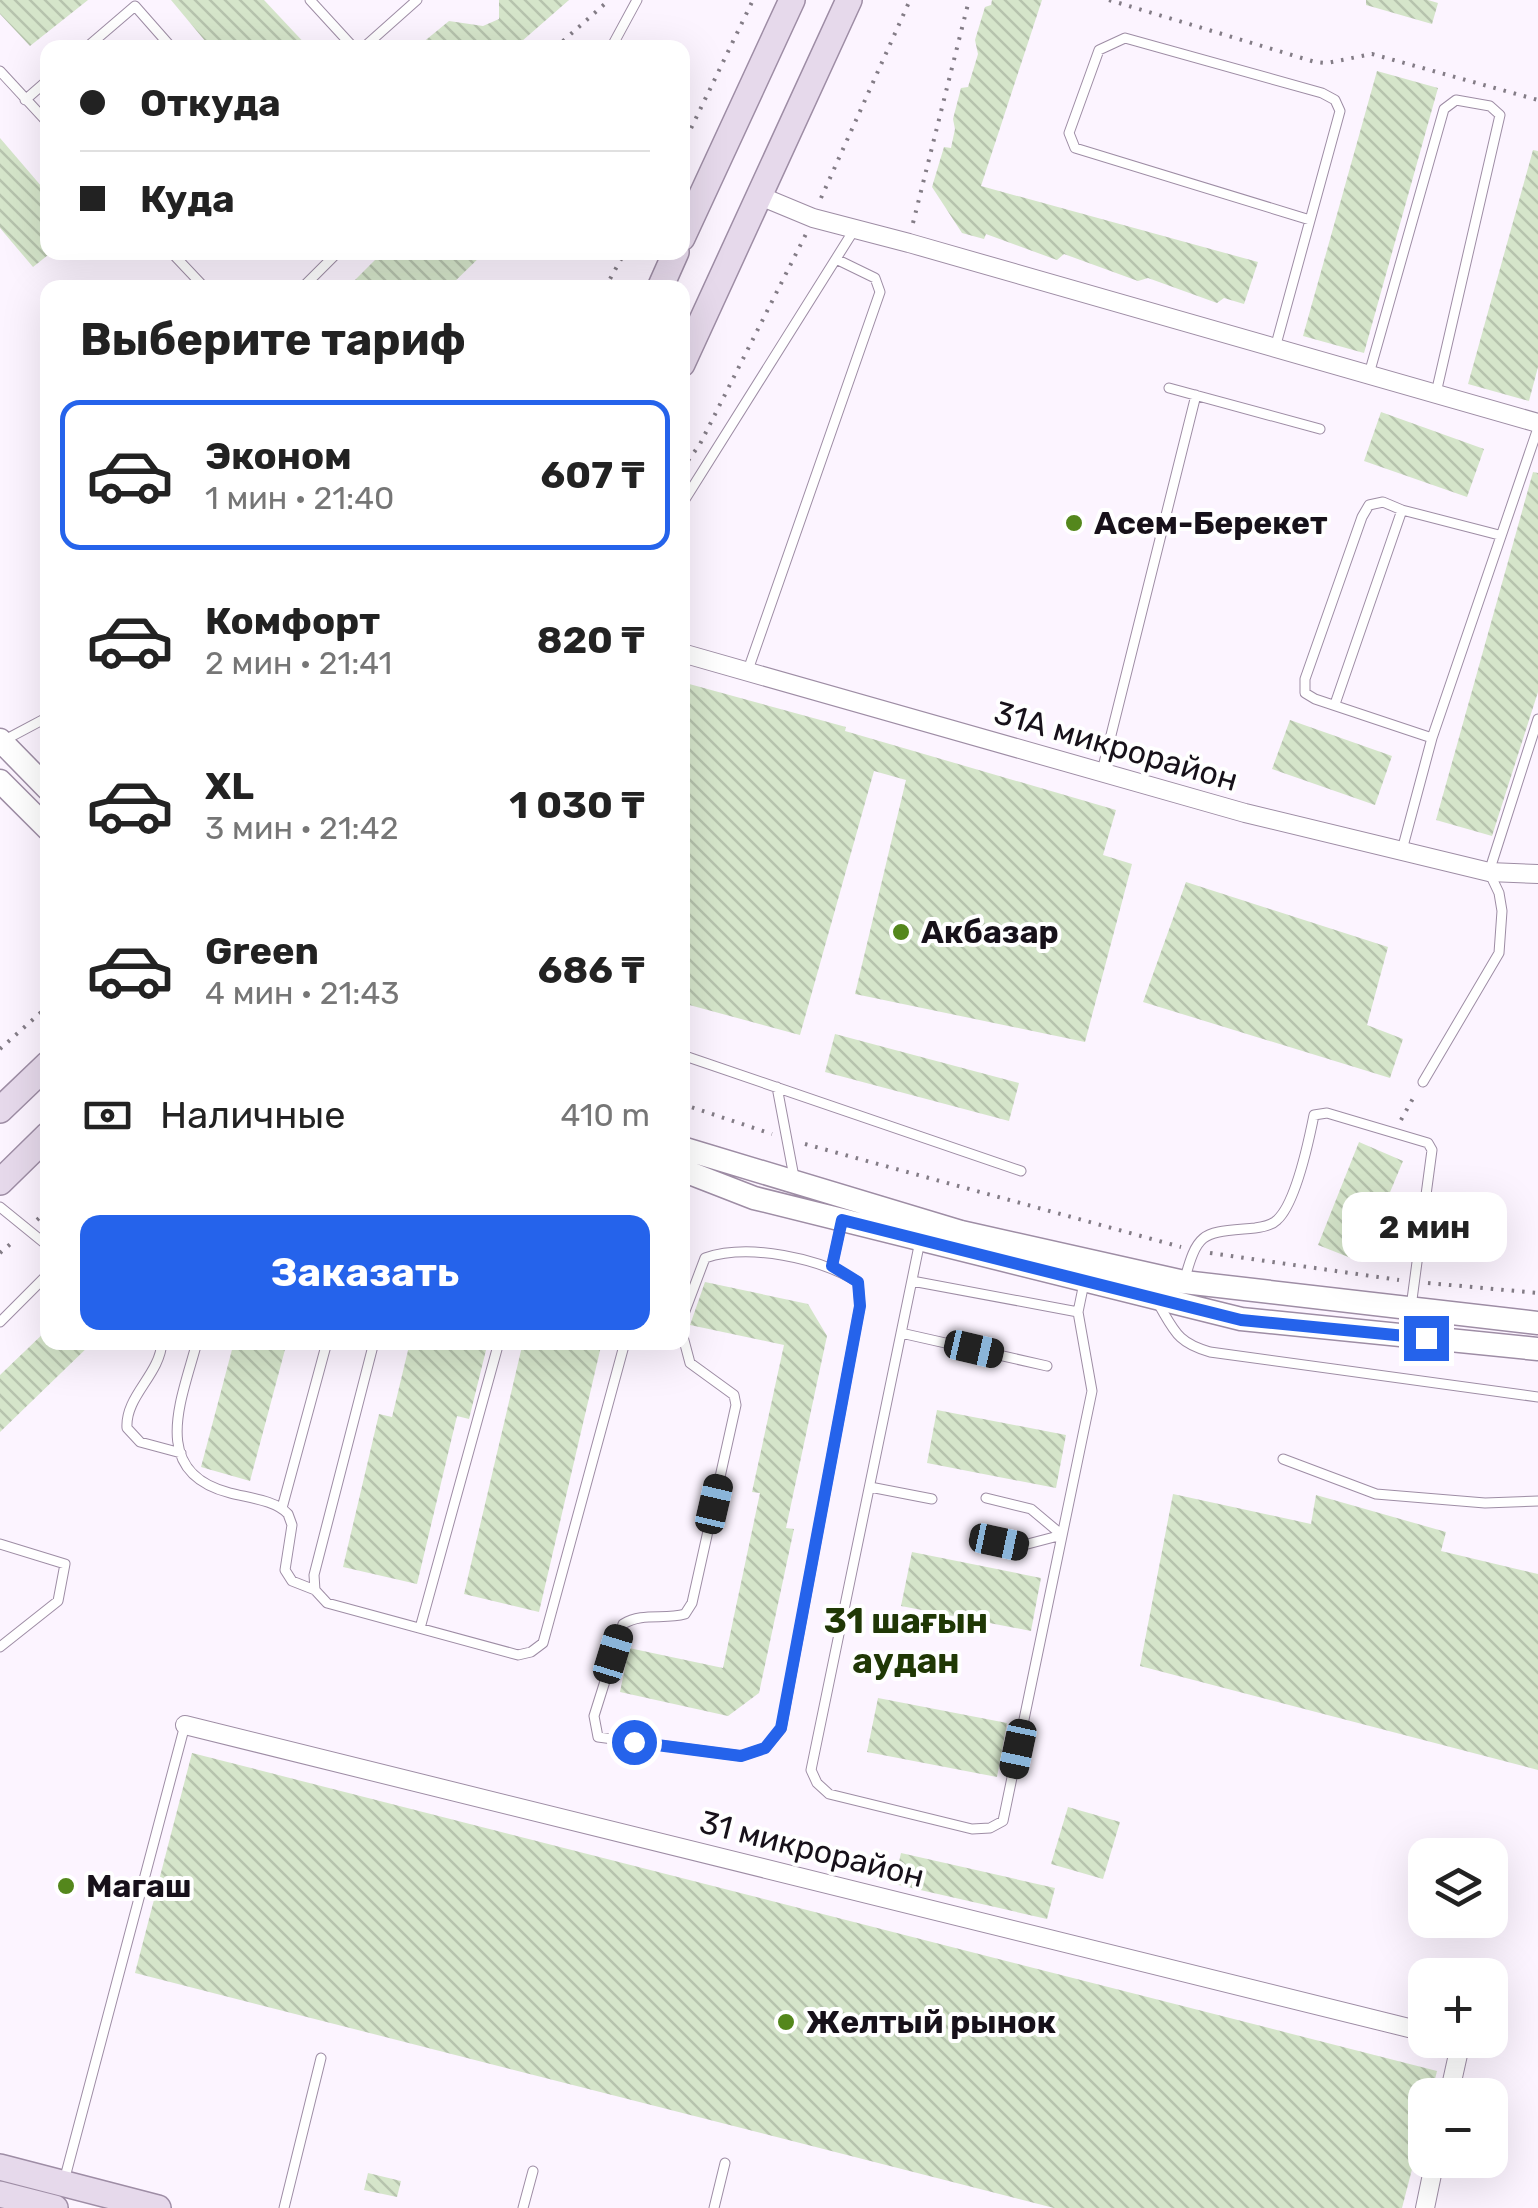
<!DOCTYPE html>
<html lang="ru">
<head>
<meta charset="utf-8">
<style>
	:root { --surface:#fff; --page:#f2f2f2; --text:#222; --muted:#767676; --line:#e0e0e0; --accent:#2563eb }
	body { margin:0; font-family:Rubik,sans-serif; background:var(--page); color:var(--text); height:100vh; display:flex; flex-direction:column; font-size:38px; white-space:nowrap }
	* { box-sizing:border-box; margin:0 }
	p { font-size:32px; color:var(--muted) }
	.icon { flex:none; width:55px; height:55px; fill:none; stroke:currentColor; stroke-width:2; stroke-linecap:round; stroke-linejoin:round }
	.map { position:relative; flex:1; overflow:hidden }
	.side { position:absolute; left:40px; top:280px; width:650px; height:1070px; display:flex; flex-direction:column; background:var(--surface); border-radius:20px; box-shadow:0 10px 40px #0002 }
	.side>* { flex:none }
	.top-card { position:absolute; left:40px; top:40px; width:650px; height:220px; border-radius:20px; box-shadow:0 10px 40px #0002; display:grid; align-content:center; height:220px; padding:0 40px; background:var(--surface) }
	.controls { position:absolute; left:1408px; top:1838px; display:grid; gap:20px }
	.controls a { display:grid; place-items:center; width:100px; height:100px; border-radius:20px; background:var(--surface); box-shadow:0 10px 40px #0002; font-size:50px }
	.end { position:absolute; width:45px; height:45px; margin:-22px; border:12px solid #2563eb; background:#fff; box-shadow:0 0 0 5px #fff }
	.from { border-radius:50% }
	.bubble { position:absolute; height:70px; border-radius:20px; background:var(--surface); box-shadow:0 10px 40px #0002; font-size:32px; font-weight:700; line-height:70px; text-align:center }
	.car { position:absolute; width:30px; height:60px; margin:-30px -15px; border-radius:12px; box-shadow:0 0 8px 2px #0007; background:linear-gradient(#222 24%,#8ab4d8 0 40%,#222 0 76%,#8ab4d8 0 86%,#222 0) }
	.top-card b { display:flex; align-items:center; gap:35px; height:95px; font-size:38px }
	.top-card b+b { border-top:2px solid var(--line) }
	.top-card i { width:25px; height:25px; background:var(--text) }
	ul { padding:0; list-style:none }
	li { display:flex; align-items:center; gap:30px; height:150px; margin:0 20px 15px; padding:0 20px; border:5px solid transparent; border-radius:20px }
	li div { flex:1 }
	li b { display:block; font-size:38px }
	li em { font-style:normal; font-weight:700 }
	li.on { border-color:var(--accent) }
	li>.icon { width:90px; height:90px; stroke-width:1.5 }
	h2 { padding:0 40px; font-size:45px; line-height:120px }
	.pay { display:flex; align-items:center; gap:25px; height:110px; padding:0 40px; font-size:38px }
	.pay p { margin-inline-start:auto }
	.cta { display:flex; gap:20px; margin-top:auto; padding:20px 40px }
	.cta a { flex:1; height:115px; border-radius:20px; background:var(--accent); color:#fff; font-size:40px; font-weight:700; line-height:115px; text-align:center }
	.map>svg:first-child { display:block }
	.building { fill:url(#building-back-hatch) }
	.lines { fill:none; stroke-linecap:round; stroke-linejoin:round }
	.service-casing { stroke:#9e8da5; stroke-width:11 }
	.minor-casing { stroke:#9e8da5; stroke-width:20 }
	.tertiary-casing { stroke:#9e8da5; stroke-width:25 }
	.secondary-casing { stroke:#9e8da5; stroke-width:28 }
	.path { stroke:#837c86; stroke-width:4; stroke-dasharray:2.5 8; stroke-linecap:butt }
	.service { stroke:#fff; stroke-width:9 }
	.minor { stroke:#fff; stroke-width:18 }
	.tertiary { stroke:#fff; stroke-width:22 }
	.secondary { stroke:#e6d9eb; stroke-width:25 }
	.route { stroke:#2563eb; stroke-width:12 }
	.poi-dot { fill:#54871c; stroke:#fff; stroke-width:4 }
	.labels { text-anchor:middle; stroke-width:8; stroke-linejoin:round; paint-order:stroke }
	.poi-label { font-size:32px; font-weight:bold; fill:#17111a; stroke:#fff; text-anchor:start }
	.street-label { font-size:32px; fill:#17111a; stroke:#fff }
	.neighbourhood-label { font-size:35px; font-weight:bold; fill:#203805; stroke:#fff }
</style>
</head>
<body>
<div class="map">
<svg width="1538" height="2208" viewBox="0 0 1538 2208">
	<defs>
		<pattern id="building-back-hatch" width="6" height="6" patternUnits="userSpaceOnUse" patternTransform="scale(2.5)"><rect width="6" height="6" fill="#d5e5ca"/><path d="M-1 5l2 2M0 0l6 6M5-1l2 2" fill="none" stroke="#b6c3ad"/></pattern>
	</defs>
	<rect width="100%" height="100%" fill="#fcf4ff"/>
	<path class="building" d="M0 0H88L30 46 0 14Z
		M171 0H264L309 48H211Z
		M499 0H569L514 48H416L449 21 483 26 499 19Z
		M992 0H1042L981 186 1258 262 1244 304 1224 298 1217 303 1148 278 1138 281 1064 254 1057 260 986 234 984 239 962 233 932 187 944 147 951 148 955 129 953 119 961 88 968 87 978 54 975 40 985 7 991 5Z
		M1366 0H1428L1438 3 1432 24 1366 5Z
		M1377 71 1438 88 1364 353 1303 336Z
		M0 138 48 194V255L33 267 0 228Z
		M1533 150 1538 151V367L1529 401 1468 384Z
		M383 252H485L448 288H347Z
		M1381 412 1484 449 1467 497 1364 461Z
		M1533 472 1538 473V692L1492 836 1436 820Z
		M682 682 846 727 845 731 1116 810 1103 855 1132 864 1085 1042 855 994 906 780 874 771 800 1035 682 1003Z
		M1290 720 1392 756 1375 805 1272 769Z
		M1186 882 1388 947 1367 1025 1403 1039 1390 1078 1143 1002Z
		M835 1034 1019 1083 1009 1121 825 1072Z
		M1359 1142 1403 1161 1361 1262 1318 1245Z
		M705 1282 808 1304 827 1336 786 1528 794 1529 759 1693 728 1716 620 1692 629 1648 723 1668 760 1493 752 1492 784 1345 690 1325Z
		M48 1329V1342H93L0 1432V1375Z
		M234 1342H287L250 1481 201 1467Z
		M410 1342H488L469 1419 457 1416 417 1584 343 1567 379 1414 392 1417Z
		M523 1342H602L539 1612 464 1594Z
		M937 1410 1066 1435 1056 1488 927 1463Z
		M1173 1494 1311 1524 1316 1495 1446 1532 1441 1551 1538 1574V1770L1140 1666Z
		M912 1552 1041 1578 1031 1631 901 1606Z
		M878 1698 1007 1723 997 1777 867 1752Z
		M192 1753 1437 2071 1431 2095H1425V2119L1402 2208H1054L135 1973Z
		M1068 1807 1120 1822 1103 1879 1051 1864Z
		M901 1853 1055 1888 1047 1919 894 1884Z
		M368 2173 401 2181 397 2197 364 2190Z"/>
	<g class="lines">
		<g class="service-casing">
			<path id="service" d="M310 0 354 48
				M86 48 135 6 172 48
				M363 48 417 0
				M611 48 637 0
				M0 71 48 123
				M25 100 48 80
				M171 252 205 288
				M302 288 338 252
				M1275 348 1340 111 1335 100 1322 93 1125 38 1099 50 1069 133 1075 148 1310 220
				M1369 374 1444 109 1456 100 1490 106 1500 115 1436 393
				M1169 388 1320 429
				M682 504 854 230
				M748 670 880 292 875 278 838 260
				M1335 704 1402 510
				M1432 738 1315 699 1305 693V679L1362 517 1369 505 1383 502 1402 510 1499 535
				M1 742 48 717
				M1102 771 1196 395
				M1402 850 1432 738 1538 428
				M682 1055 1021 1171
				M1423 1082 1499 953 1502 911 1499 893 1489 872 1538 719
				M777 1087 794 1177
				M0 1207 48 1246
				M920 1241 811 1770 817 1783 829 1794 972 1829 990 1828 1003 1821 1092 1391 1078 1312 1084 1283
				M832 1266 842 1220
				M912 1281 1078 1312
				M1184 1282C1198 1229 1203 1233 1255 1228 1263 1227 1272 1225 1277 1220 1296 1203 1309 1140 1314 1115L1327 1113 1428 1143 1432 1150 1411 1307
				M1159 1305C1175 1332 1178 1343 1210 1352L1538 1397
				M682 1319 705 1258C749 1243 819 1258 858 1282L860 1306 781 1729 765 1748 741 1756 598 1737 594 1716 623 1624C643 1612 664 1620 685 1614L692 1603 736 1405 734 1395 690 1363 682 1333
				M0 1322 48 1274
				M901 1333 1047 1366
				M162 1342C160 1375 125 1396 127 1428L140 1442 181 1453
				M197 1342C182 1399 148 1472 230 1493 249 1498 275 1500 288 1514L292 1525 285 1570 292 1581 315 1590
				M374 1342 314 1575 315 1590 327 1603 518 1655 531 1652 543 1643 625 1342
				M1283 1459 1376 1494 1485 1503 1538 1501
				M870 1487 932 1499
				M282 1508 327 1342
				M979 1538 1020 1546 1062 1535 1031 1509 986 1498
				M0 1544 65 1564 58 1601 0 1647
				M420 1628 499 1342
				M64 2181 185 1725
				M284 2208 321 2058
				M523 2208 533 2171
				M714 2208 725 2163"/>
		</g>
		<g class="minor-casing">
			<path id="minor" d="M760 196 813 218 909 243 1538 423
				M682 653 1245 813 1489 872 1538 874
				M185 1725 1425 2032
				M1449 2095 1461 2041 1458 2040
				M1425 2208 1435 2160"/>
		</g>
		<g class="tertiary-casing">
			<path id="tertiary" d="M0 740 48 789
				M0 781 48 829
				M682 1148 961 1232 1184 1282 1538 1323
				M682 1170 754 1198 1241 1319 1538 1349"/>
		</g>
		<g class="secondary-casing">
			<path id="secondary" d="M682 238 792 0
				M660 288 676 252
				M682 364 849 0
				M0 1110 48 1064
				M0 1182 48 1135
				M0 2167 158 2208
				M0 2194 55 2208"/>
		</g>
		<path class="path" d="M1109 0 1315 62 1327 63 1372 54 1538 100
			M555 48 607 2 606 0
			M682 147 753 0
			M821 198 910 0
			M913 223 969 0
			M605 288 625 252
			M682 469 700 444 806 234
			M0 1049 48 1006
			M682 1104 772 1134
			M1401 1120 1416 1093
			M805 1144 1181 1247
			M37 1220 48 1210
			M0 1253 15 1240
			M1210 1253 1399 1280
			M1428 1283 1538 1293"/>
		<use href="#service" class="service"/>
		<use href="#minor" class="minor"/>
		<use href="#tertiary" class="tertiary"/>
		<use href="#secondary" class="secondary"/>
	</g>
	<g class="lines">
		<path class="route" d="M634 1742 741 1756 765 1748 781 1728 860 1306 858 1282 832 1266 842 1220 1241 1320 1426 1338"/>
	</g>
	<g class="poi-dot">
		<circle cx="1074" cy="523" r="10"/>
		<circle cx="901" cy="932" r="10"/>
		<circle cx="66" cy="1886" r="10"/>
		<circle cx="786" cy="2022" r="10"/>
	</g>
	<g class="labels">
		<g class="poi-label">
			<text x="1094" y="534">Асем-Берекет</text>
			<text x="921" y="943">Акбазар</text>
			<text x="86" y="1897">Магаш</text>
			<text x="806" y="2033">Желтый рынок</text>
		</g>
		<g class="street-label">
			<text transform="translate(1116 746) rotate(16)" y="11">31А микрорайон</text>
			<text transform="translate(812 1849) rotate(14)" y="11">31 микрорайон</text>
		</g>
		<g class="neighbourhood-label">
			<text x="906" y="1633">31 шағын<tspan x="906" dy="40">аудан</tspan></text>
		</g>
	</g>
</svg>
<div class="controls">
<a><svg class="icon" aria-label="layers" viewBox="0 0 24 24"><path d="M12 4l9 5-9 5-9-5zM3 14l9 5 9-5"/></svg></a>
<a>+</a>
<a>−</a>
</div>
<i class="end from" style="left:634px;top:1742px"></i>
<i class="end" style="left:1426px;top:1338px"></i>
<div class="bubble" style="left:1342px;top:1192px;width:165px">2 мин</div>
<i class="car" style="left:974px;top:1349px;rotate:103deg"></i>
<i class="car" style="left:714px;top:1504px;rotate:13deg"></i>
<i class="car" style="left:999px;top:1542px;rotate:102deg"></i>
<i class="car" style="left:613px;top:1654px;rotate:17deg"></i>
<i class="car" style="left:1018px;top:1749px;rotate:192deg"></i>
<div class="top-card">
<b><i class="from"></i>Откуда</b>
<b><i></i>Куда</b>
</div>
<section class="side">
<h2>Выберите тариф</h2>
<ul>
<li class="on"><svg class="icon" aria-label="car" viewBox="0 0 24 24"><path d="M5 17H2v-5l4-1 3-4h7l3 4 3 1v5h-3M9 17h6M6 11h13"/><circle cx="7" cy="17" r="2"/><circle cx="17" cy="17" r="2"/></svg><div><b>Эконом</b><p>1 мин · 21:40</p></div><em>607 ₸</em></li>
<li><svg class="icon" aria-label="car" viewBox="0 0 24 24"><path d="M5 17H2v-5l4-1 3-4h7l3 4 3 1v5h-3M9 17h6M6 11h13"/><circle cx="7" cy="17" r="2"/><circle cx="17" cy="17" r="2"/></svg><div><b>Комфорт</b><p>2 мин · 21:41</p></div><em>820 ₸</em></li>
<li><svg class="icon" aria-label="car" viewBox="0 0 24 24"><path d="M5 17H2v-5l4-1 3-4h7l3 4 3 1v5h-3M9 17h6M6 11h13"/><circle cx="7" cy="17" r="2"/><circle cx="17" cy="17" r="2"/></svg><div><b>XL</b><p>3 мин · 21:42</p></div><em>1 030 ₸</em></li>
<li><svg class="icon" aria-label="car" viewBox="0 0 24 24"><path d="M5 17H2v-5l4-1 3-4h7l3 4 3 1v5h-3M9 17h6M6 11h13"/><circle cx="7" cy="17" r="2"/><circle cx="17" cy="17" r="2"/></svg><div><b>Green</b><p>4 мин · 21:43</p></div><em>686 ₸</em></li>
</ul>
<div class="pay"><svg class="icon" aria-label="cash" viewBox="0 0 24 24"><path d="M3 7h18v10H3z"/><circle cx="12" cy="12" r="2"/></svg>Наличные<p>410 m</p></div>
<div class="cta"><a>Заказать</a></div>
</section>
</div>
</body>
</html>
